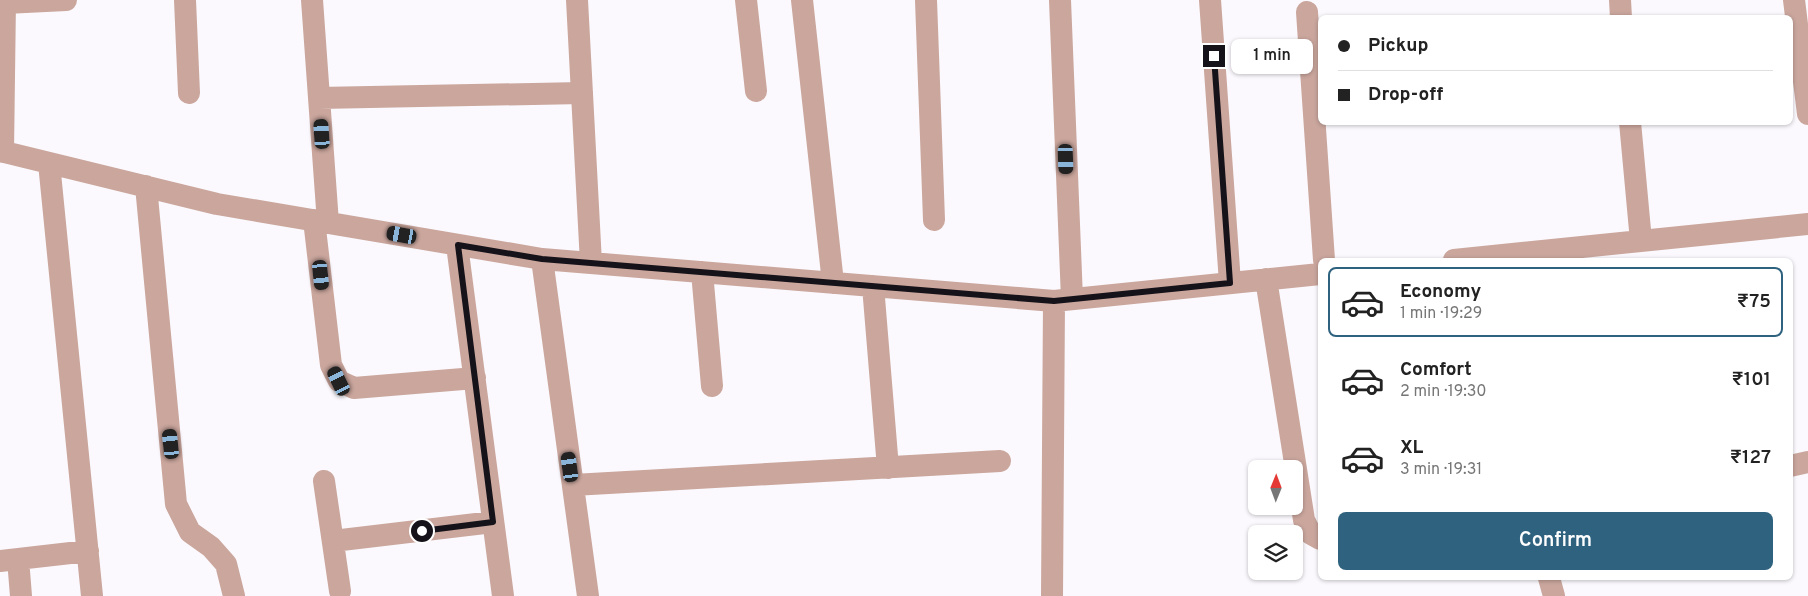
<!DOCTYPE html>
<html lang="en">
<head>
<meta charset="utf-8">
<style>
	:root { --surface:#fff; --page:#f2f2f2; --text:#222; --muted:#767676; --line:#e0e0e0; --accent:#2f627f }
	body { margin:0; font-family:Overpass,sans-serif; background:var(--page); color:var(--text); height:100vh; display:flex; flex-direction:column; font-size:19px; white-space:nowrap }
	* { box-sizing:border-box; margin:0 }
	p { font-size:16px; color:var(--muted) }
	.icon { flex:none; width:28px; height:28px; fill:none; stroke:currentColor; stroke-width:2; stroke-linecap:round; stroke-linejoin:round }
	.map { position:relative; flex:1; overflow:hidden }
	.sheet { position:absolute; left:1318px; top:258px; width:475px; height:322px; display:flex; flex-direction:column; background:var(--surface); border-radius:8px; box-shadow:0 1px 4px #0004 }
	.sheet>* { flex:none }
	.banner { position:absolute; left:1318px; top:15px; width:475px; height:110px; border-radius:8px; box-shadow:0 1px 4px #0004; display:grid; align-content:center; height:110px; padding:0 20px; background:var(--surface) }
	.needle { width:32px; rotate:1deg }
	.buttons { position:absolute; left:1248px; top:460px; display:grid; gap:10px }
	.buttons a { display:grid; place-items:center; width:55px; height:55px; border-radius:8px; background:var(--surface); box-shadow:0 1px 4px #0004; font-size:25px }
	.end { position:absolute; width:22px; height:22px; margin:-11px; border:6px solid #161219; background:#fff; box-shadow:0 0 0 2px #fff }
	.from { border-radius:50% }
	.bubble { position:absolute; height:35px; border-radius:8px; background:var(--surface); box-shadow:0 1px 4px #0004; font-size:16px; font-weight:600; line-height:35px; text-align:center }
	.car { position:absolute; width:15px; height:30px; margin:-15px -8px; border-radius:6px; box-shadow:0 0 4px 1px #0007; background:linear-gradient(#222 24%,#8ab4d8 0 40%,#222 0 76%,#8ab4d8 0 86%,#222 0) }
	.banner b { display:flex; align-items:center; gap:18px; height:48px; font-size:19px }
	.banner b+b { border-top:1px solid var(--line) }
	.banner i { width:12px; height:12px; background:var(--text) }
	ul { padding:9px 0 0; list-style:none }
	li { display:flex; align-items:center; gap:15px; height:70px; margin:0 10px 8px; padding:0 10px; border:2px solid transparent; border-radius:8px }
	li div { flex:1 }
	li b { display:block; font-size:19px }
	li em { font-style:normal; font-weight:600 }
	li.on { border-color:var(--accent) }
	li>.icon { width:45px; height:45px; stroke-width:1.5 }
	.button { display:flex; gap:10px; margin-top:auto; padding:10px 20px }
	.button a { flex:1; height:58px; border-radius:8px; background:var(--accent); color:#fff; font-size:20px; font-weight:600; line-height:58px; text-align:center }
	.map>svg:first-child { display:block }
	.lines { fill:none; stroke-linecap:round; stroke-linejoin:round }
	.street { stroke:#caa69d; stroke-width:22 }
	.route { stroke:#161219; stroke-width:6 }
</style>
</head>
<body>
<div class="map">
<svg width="1808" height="596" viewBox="0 0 1808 596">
	<rect width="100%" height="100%" fill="#fbf9fd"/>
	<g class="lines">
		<path class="street" d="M185 0 189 93
			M312 0 328 223
			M577 0 591 263
			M746 0 756 91
			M802 0 833 283
			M926 0 934 220
			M1060 0 1072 299
			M1210 0 1230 283
			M1620 0 1621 18
			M1794 0 1808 114
			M5 3 66 0
			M1307 12 1324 260
			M319 98 582 93
			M1630 122 1641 241
			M0 151 217 204 542 259 1054 301 1320 274
			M3 152 5 0
			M49 163 92 596
			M146 186 176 504 190 532 211 547 226 564 234 596
			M314 220 331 365 339 381 354 388 475 378
			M457 245 503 596
			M542 259 588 596
			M1454 260 1808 224
			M702 272 712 386
			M1266 279 1304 520 1311 534 1320 539
			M873 286 888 468
			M1790 466 1808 462
			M324 481 340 591
			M573 485 1000 461
			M333 541 493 522
			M18 559 21 596
			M0 561 88 551
			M1549 578 1554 596
			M1052 596 1054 301"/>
	</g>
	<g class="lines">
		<path class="route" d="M422 531 493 522 458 245 542 259 1054 301 1230 283 1214 56"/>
	</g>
</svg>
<div class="buttons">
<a><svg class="needle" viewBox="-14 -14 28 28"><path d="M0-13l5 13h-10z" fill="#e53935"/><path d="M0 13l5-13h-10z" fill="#767676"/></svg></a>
<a><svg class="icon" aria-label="layers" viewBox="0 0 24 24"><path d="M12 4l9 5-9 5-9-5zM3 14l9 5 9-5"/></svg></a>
</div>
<i class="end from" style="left:422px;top:531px"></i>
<i class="end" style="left:1214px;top:56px"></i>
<div class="bubble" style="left:1231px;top:39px;width:82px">1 min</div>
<i class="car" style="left:322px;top:134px;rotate:356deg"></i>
<i class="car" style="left:1066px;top:159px;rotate:178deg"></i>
<i class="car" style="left:402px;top:235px;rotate:280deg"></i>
<i class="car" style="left:321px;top:275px;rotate:174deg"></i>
<i class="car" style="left:339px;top:381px;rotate:334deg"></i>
<i class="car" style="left:171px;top:444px;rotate:354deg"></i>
<i class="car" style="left:570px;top:467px;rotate:352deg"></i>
<div class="banner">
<b><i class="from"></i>Pickup</b>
<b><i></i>Drop-off</b>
</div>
<section class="sheet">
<ul>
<li class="on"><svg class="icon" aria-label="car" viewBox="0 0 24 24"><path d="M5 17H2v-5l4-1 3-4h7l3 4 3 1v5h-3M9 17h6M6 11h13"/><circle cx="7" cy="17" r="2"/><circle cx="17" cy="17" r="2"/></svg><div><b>Economy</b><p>1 min · 19:29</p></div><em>₹75</em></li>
<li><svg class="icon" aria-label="car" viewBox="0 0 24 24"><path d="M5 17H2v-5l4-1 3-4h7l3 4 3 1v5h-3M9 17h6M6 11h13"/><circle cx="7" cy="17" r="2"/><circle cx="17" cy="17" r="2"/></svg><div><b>Comfort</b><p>2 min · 19:30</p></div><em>₹101</em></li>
<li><svg class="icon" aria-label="car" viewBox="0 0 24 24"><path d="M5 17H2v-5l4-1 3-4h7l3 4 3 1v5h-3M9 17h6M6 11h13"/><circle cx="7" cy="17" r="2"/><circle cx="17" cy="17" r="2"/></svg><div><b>XL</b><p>3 min · 19:31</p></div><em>₹127</em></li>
</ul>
<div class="button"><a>Confirm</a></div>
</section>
</div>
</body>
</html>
